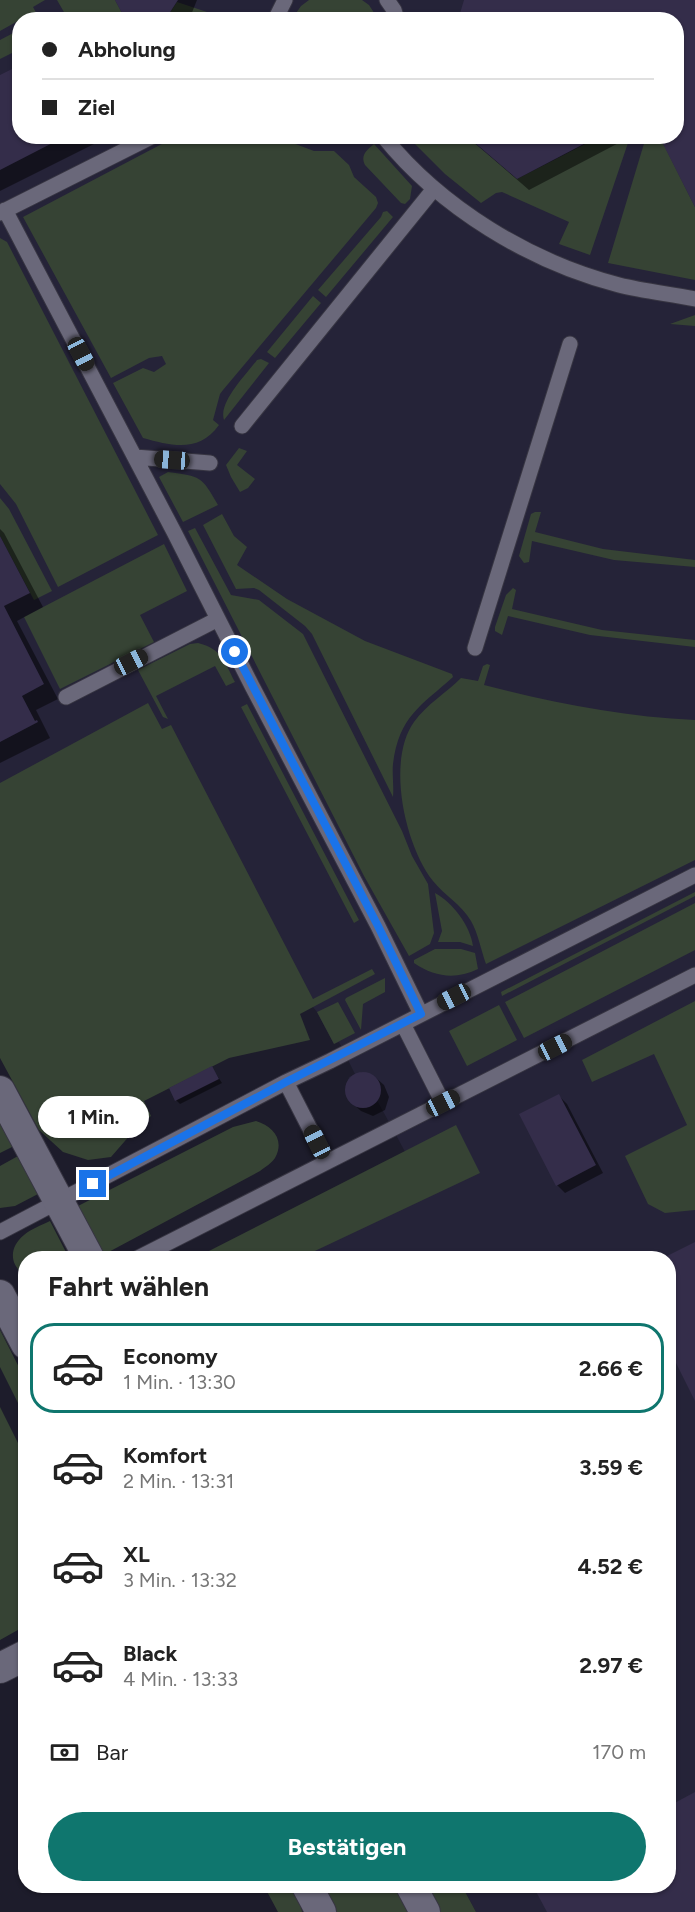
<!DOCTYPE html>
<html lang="de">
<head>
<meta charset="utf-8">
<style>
	:root { --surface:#fff; --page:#f2f2f2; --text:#222; --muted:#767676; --line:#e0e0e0; --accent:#0f766e }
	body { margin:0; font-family:Figtree,sans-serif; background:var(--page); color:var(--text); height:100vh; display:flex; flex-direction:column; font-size:22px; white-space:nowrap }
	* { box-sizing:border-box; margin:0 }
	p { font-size:20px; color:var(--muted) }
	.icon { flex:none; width:33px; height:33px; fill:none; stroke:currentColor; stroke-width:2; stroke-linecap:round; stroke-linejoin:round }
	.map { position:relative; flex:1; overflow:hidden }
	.panel { position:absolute; left:18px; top:1251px; width:658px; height:642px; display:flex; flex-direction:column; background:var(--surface); border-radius:24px; box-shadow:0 2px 4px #0004 }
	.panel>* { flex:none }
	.top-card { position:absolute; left:12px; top:12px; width:672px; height:132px; border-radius:24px; box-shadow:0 2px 4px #0004; display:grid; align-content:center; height:132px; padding:0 30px; background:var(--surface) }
	.end { position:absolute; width:27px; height:27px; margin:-14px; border:8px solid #1a73e8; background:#fff; box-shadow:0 0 0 3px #fff }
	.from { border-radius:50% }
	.bubble { position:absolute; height:42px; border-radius:21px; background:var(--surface); box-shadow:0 2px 4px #0004; font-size:20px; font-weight:700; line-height:42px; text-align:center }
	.car { position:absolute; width:18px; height:36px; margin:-18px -9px; border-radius:8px; box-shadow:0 0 4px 2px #0007; background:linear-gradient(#222 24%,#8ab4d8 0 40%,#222 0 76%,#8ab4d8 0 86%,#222 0) }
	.top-card b { display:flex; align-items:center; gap:21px; height:57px; font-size:22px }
	.top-card b+b { border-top:2px solid var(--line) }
	.top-card i { width:15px; height:15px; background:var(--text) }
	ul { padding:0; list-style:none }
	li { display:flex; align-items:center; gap:18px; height:90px; margin:0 12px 9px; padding:0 18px; border:3px solid transparent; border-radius:24px }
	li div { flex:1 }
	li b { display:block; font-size:22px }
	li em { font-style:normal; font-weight:700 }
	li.active { border-color:var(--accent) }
	li>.icon { width:54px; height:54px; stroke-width:1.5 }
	h2 { padding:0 30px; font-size:27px; line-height:72px }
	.pay { display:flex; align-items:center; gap:15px; height:66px; padding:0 30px; font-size:22px }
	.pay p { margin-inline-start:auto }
	.action { display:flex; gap:12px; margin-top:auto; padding:12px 30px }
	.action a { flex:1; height:69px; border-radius:36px; background:var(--accent); color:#fff; font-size:24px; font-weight:700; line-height:69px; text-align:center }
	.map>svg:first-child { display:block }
	.built { fill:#252338; fill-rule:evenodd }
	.green { fill:#364334 }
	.shadow { fill:#0007 }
	.building { fill:#342d4a }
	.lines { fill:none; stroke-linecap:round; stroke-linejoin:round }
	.lane-casing { stroke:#373542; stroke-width:17 }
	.street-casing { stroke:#373542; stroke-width:32 }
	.lane { stroke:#6a687a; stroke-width:15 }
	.street { stroke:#6a687a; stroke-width:30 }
	.route { stroke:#1a73e8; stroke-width:8 }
</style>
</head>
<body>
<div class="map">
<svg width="695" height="1912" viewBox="0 0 695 1912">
	<rect width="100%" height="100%" fill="#1d1c2b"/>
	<path class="built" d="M0 0H695V1912H476L462 1886H669V1258H296L428 1194 378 1102 365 1108 351 1104 345 1091 349 1077 355 1074 339 1042 334 1044 317 1012 312 1006 0 988ZM20 20H676V136H20Z"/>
	<path class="green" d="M0 0H45L33 7 39 18 25 17 0 31Z
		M57 0H115L122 13 109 19H68Z
		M309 0H362L369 5 378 19H292L301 6Z
		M177 2 228 19V20H165Z
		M19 30V62L14 52 0 59V40Z
		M177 136 277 137 314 151H334L349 165 354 177 376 197 378 203 376 208 223 390 220 394 213 420 219 425C199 453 172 446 143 438L113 383 143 368 154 372 166 364 162 356 149 358 111 378 23 217Z
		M299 137H362C347 149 317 141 299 137Z
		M408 137H467L517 179 599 137H630L590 255 559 244 569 222 502 192 496 193 481 203 445 174Z
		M646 137H660L695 207V280L608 263Z
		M374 144 412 186 410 199 405 204 401 203 365 165C360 155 367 150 374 144Z
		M387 211 393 217 326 297 318 290 381 217 383 212Z
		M0 238 7 242 158 535 58 587 16 504 0 484Z
		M313 296 321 303 275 358 267 352Z
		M695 315V326L670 324Z
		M261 359 269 363 224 420C218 402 247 374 257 360Z
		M239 448 247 451 237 465 255 479 248 488 240 492 231 477 226 465Z
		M168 472C201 477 201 475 218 505L183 522 159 477Z
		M0 498 9 509 52 591 34 600 0 536Z
		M535 512H541L535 532 603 549 695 560V567L614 560 532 541 529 562 524 563 519 556 531 514Z
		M222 514 234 536 247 547 237 565 287 599 365 641 452 674 453 677C421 706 399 716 393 764 392 774 394 786 393 797L312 634 305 626 259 590 254 588 236 589 203 525Z
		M195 528 231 595 259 600 303 634 402 831 412 856 428 884 434 933 430 944 409 956 364 876 188 531Z
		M164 544 187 591 140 615 154 642 60 689 24 617Z
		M513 588 516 590 512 609 602 630 695 640V647L590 635 508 616 502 635 495 631V627L506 595Z
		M198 643C222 649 224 661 235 682L226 686 215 666 156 696 168 719 163 717 138 670 190 644Z
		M487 664 490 665 484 685C553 703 624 717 695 720V860L486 964C481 950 478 933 471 921 461 904 445 896 433 881 405 846 386 761 414 722 427 704 446 693 461 678L478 681 483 666Z
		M148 703 162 729 171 725 313 999 372 969 375 974 300 1014 310 1040 229 1058 144 1101 151 1116 138 1126 111 1157 88 1160 63 1152 39 1130 0 1058V783Z
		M247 704 359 920 354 923 241 707Z
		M695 892V896L502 996 501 992Z
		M435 893C453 903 470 925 473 946L460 942H438L442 931Z
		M695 903V950L524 1038 505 1002Z
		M435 949H461L475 953 478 969C455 980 435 977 414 963V960Z
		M385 978V992L363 1004 361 1030 345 1000 346 998Z
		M695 1001V1210L665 1213 648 1204 625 1156 687 1125 654 1054 592 1082 582 1060Z
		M338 1002 355 1033 334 1044 317 1012Z
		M499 1005 517 1040 467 1066 449 1031Z
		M0 1120 14 1146 0 1153Z
		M256 1121C273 1126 285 1140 275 1158 272 1163 265 1167 260 1171L103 1255 78 1206 233 1127Z
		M456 1125 480 1173 300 1258H161L175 1251 207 1252Z
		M18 1156 38 1194 15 1206 0 1208V1166Z
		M50 1221 69 1258H26L25 1275C9 1265 9 1247 24 1235 31 1229 42 1225 50 1221Z
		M0 1330 25 1379V1417L0 1367Z
		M0 1407 25 1457V1626L0 1640Z
		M264 1886H291L301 1905 302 1912H278Z
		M322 1886H396L411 1912H335Z
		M426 1886H462L476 1912H440Z"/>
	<path class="shadow" d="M117 0H197L189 20H113L124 14Z
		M466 0H695V204L661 138 676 136 682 72 676 70V20Z
		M0 76 20 136 106 138 0 191Z
		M467 136H632L529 190Z
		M0 529 4 533 43 607 17 621 58 699 36 710 50 738 0 763Z
		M212 1068 222 1083 180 1104 176 1100Z
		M362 1072 375 1077 384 1085 389 1097 385 1110 373 1116 361 1111 352 1103 346 1091 350 1078Z
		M559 1096 567 1104 603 1173 565 1193 557 1185Z
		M695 1794V1912H549L535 1886H669V1808Z"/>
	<path class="building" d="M115 0H178L165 20H109L122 13Z
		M464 0H695V207L660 138 676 136V85L683 65 676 63V20H458Z
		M20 65V136H66L0 170V75Z
		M467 136H599L517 179Z
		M0 536 30 593 4 606 44 684 22 696 35 721 37 720 38 722 0 742Z
		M212 1066 219 1079 175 1101 169 1088Z
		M345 1090a18 18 0 1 1 36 0a18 18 0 1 1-36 0Z
		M559 1094 596 1165 556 1186 519 1114Z
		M695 1242V1401L669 1349V1258H663Z
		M695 1792V1912H547L533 1886H669V1806Z"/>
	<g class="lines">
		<g class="lane-casing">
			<path id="lane" d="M387 0 394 10 397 20
				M275 20 285 0
				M383 136C441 208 530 262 619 285 643 291 670 294 695 299
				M5 210 174 532 252 686 378 926 421 1014
				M0 213 153 136
				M242 426 433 190
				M135 457 210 463
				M475 648 570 344
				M66 697 218 619
				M403 1024 443 1103
				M286 1082 327 1162
				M0 1232 286 1082 330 1061 695 875
				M138 1258 695 975"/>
		</g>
		<g class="street-casing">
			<path id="street" d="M0 1091 89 1258
				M0 1295 26 1344
				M0 1668 26 1655
				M307 1886 321 1912
				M411 1886 425 1912"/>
		</g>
		<use href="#lane" class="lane"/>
		<use href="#street" class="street"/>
	</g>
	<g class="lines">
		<path class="route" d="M93 1184 286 1082 421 1014 378 926 235 652"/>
	</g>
</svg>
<i class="end from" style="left:235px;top:652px"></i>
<i class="end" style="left:93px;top:1184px"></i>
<div class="bubble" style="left:38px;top:1096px;width:111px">1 Min.</div>
<i class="car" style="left:81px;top:354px;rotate:152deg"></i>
<i class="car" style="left:172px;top:460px;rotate:274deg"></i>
<i class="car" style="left:131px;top:662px;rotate:63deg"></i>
<i class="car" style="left:454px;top:997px;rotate:243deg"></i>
<i class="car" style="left:555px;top:1047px;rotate:63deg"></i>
<i class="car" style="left:443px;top:1103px;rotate:63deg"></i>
<i class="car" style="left:317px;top:1142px;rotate:333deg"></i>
<div class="top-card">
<b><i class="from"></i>Abholung</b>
<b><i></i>Ziel</b>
</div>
<section class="panel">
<h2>Fahrt wählen</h2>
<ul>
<li class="active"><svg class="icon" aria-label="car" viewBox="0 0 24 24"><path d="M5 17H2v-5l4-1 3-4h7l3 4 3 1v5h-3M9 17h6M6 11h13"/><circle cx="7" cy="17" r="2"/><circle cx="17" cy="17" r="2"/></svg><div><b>Economy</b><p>1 Min. · 13:30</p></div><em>2.66 €</em></li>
<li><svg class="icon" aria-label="car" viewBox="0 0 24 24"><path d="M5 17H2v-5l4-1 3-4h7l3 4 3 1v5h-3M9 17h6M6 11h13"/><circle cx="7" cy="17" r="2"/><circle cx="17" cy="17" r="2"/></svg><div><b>Komfort</b><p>2 Min. · 13:31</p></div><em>3.59 €</em></li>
<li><svg class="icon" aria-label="car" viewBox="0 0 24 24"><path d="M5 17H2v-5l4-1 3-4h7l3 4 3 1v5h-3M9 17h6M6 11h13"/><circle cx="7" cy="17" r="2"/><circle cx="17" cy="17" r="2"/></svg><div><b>XL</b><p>3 Min. · 13:32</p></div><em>4.52 €</em></li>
<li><svg class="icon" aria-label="car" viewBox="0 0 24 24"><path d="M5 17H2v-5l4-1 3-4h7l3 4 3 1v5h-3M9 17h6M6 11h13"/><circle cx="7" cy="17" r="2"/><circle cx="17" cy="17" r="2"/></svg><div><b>Black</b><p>4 Min. · 13:33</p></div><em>2.97 €</em></li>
</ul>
<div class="pay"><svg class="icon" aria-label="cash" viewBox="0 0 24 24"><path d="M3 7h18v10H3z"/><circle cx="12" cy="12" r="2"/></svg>Bar<p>170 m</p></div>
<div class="action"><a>Bestätigen</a></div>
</section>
</div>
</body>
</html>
